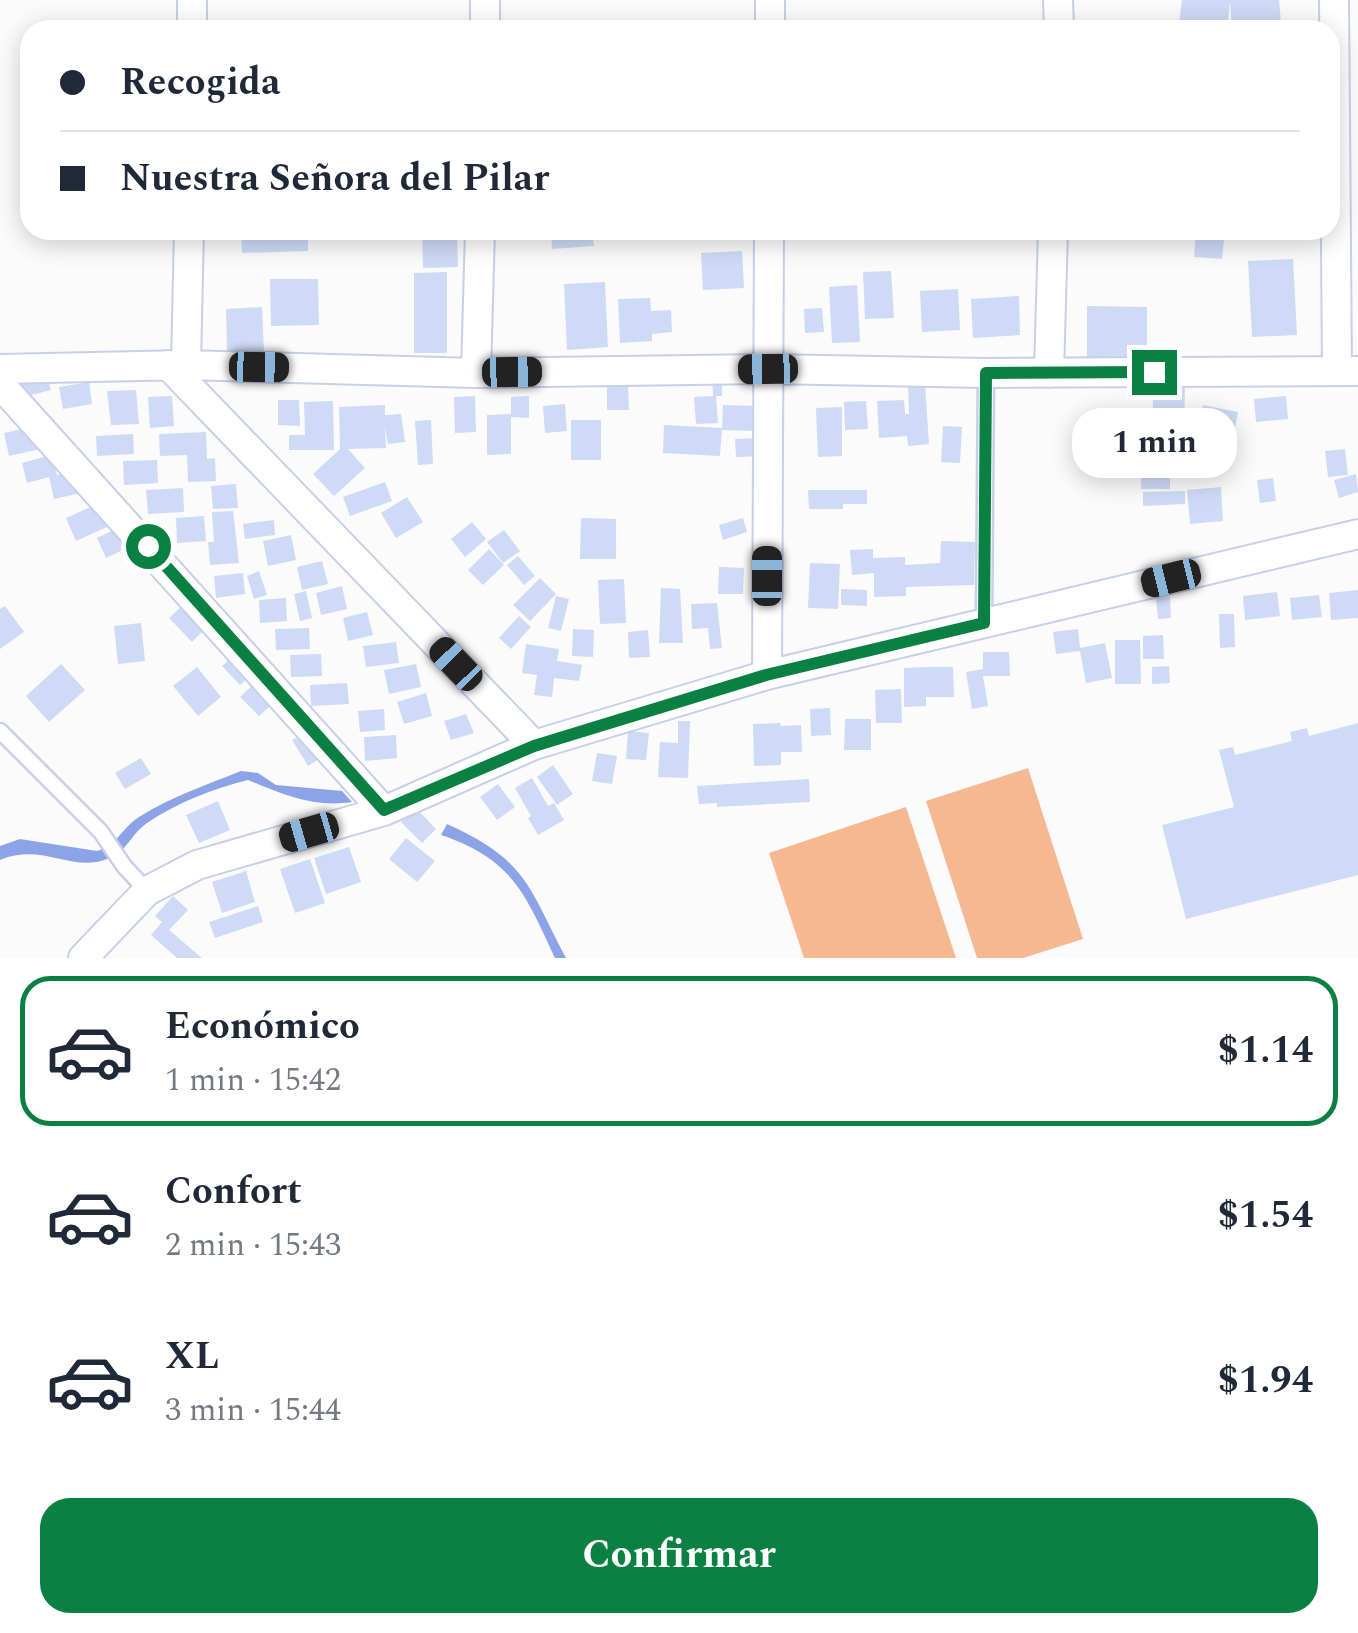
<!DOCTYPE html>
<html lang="es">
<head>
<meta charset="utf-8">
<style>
	:root { --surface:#fff; --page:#f2f2f3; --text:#1f2937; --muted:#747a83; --line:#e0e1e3; --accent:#0b8043 }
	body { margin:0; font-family:Spectral,serif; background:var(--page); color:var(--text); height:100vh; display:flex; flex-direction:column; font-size:38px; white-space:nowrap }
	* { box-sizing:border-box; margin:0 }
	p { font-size:32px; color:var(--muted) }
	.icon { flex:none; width:55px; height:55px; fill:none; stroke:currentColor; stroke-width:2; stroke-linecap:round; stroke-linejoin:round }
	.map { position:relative; height:958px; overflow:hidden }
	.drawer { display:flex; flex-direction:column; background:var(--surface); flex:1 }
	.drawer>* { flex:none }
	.top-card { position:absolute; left:20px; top:20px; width:1320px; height:220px; border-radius:30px; box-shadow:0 5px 25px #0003; display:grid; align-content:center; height:220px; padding:0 40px; background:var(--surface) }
	.end { position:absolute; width:45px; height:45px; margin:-22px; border:12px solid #0b8043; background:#fff; box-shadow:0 0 0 5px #fff }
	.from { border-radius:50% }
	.bubble { position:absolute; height:70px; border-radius:30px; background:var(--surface); box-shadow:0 5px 25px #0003; font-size:32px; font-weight:700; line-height:70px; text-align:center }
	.car { position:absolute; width:30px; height:60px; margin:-30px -15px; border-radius:12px; box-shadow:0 0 8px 2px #0007; background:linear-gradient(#222 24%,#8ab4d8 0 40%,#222 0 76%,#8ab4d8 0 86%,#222 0) }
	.top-card b { display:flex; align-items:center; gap:35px; height:95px; font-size:38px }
	.top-card b+b { border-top:2px solid var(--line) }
	.top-card i { width:25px; height:25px; background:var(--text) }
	ul { padding:18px 0 0; list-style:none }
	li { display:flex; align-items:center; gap:30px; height:150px; margin:0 20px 15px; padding:0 20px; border:5px solid transparent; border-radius:30px }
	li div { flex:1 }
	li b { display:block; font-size:38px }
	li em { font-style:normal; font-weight:700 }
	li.on { border-color:var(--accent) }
	li>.icon { width:90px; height:90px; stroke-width:1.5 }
	.cta { display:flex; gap:20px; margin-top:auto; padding:20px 40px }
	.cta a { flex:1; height:115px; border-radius:30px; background:var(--accent); color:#fff; font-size:40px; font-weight:700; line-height:115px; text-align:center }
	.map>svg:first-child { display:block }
	.green { fill:#f6b891 }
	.water { fill:#8ca3e7 }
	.building { fill:#cfdaf6 }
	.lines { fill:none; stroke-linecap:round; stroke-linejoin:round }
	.lane-casing { stroke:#c7d0e8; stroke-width:19 }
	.street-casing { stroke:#c7d0e8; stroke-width:32 }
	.lane { stroke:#fff; stroke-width:14 }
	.street { stroke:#fff; stroke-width:28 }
	.route { stroke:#0b8043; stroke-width:12 }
</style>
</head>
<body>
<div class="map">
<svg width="1358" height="958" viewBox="0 0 1358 958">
	<rect width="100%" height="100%" fill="#fbfbfb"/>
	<path class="green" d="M1028 768 1083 939 1023 958H977L926 801Z
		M906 807 956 958H804L769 853Z"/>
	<path class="water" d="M241 771 258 773 276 785 342 791 352 802C314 808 282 794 248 780 213 789 178 802 147 823 131 834 127 852 107 859 71 873 43 842 0 860V846L20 839 97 851C117 845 123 827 139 817 171 797 206 785 241 771Z
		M447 824C527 860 528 886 566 958H555C525 893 512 859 441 835Z"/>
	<path class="building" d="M1182 0H1279L1281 23 1232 27 1230 2 1227 29 1179 23Z
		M241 230H308V251L242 253Z
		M422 230H457L458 267 423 268Z
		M551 230H592L594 246 552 249Z
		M1196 230H1225L1222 259 1194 257Z
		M742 251 744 288 703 290 701 253Z
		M1293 259 1297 335 1252 337 1248 261Z
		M891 271 894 318 865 319 863 272Z
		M447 272V353H414V273Z
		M270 279H318L319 325 271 326Z
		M605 282 608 347 567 350 564 284Z
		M857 285 860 342 832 343 829 287Z
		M958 289 960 330 922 332 920 291Z
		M1019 296 1020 335 973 338 971 299Z
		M650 298 651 311 671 310 672 332 652 334V341L620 343 618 299Z
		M1087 306 1147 307V360H1087Z
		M262 307 264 352 227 353 226 309Z
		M822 308 824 332 805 333 804 309Z
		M712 373H722V396H716L718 423 696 424 694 397 713 396Z
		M48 378 51 390 20 398 17 385Z
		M89 382 92 404 63 409 59 387Z
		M925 384 929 444 908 446 907 436 879 438 877 401 904 400 905 414H909L908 385Z
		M628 385 629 410H607V386Z
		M1153 387 1185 388 1183 462 1152 461Z
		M136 390 139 424 111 425 107 391Z
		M172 396 174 426 150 428 148 397Z
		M475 396 476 432 455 433 454 397Z
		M529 396V418L511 417V397Z
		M1286 396 1288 419 1256 422 1254 399Z
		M278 400H299L300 426 278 425Z
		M333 401 334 450H289V435H305L304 402Z
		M866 401 868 429 845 430 844 402Z
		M565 404 567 431 545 433 543 406Z
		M385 405V415L401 414 405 442 388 444 385 426 386 448 348 449 365 468 334 496 313 474 340 449 339 407Z
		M723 405 758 406 757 431 722 430Z
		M1203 405 1238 412 1233 439 1198 433Z
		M842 407V456L818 457 816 408Z
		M511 414V454L487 455V415Z
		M431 420 433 464 418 465 415 421Z
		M571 420H601V460H571Z
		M664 425 722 428 720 456 663 453Z
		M35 426 40 449 9 456 4 433Z
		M943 426 962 427 960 463 941 462Z
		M206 432 207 459 215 458 216 481 188 482 187 455 160 456 159 434Z
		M133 434 134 454 97 456 96 436Z
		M757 438 758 456 736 457 735 439Z
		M1345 449 1348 475 1328 477 1325 451Z
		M51 455 57 475 76 471 81 493 54 499 49 477 27 483 22 463Z
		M157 460 158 483 124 485 123 461Z
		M1141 464H1170V489H1141Z
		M1356 474 1358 492 1339 498 1334 480Z
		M1273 478 1276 501 1260 503 1257 480Z
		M385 482 392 501 350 516 343 497Z
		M236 484 238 508 213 509 211 486Z
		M1221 487 1223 521 1190 524 1187 490Z
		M183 488 184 512 148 514 146 490Z
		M808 490H867V504H843V509H809Z
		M1185 491V504L1143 506V492Z
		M407 497 423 522 396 538 381 513Z
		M97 504 107 527 76 541 66 518Z
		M233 511 239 563 210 565 208 542H214L212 512Z
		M204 516 206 541 177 543 176 518Z
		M581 518 616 519V559H580Z
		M743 518 747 532 723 540 719 525Z
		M274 520 275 535 245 539 243 524Z
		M472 522 486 539 465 557 451 539Z
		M124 525 133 545 106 558 97 538Z
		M504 530 520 551 503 563 487 542Z
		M291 535 296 560 268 566 263 541Z
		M941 541 975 542 974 585 906 587V596L874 597V573L852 575 850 550 873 549V558L905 557V565L940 563Z
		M489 549 504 565 483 585 468 570Z
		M518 556 535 576 524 585 507 565Z
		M322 561 328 584 302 590 297 567Z
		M810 563 840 564 838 609 808 608Z
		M719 567 744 568 743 594H718Z
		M259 571 267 595 254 599 247 576Z
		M243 573 245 594 216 598 214 576Z
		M540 578 556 594 530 621 513 605Z
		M624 579 626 623 600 624 598 580Z
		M342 586 347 609 321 615 316 593Z
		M661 588 680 589 683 643H659Z
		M841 589 867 590V606L841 605Z
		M1358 590V618L1331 620 1329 593Z
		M306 591 312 618 300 621 294 594Z
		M1277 592 1280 616 1245 620 1243 596Z
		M1319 595 1322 617 1292 620 1290 598Z
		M556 596 569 599 561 631 548 628Z
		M1170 597 1171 618 1158 619 1156 598Z
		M286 598 287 621 260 623 259 600Z
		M186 602 209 625 192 642 169 618Z
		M717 603 722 648 710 649 708 628 692 629 691 604Z
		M5 606 24 632 0 649V609Z
		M367 612 373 635 348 641 343 618Z
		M1219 614H1234L1235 647 1220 648Z
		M519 616 531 627 511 649 499 638Z
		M141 623 145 661 118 664 114 626Z
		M309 628 310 649 276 650 275 629Z
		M573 629 594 630 593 657 572 656Z
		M1078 629 1080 648 1105 643 1112 678 1086 683 1080 651 1056 654 1053 632Z
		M648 630 650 657 629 658 628 632Z
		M1163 635 1164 659H1143V636Z
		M1115 640H1140L1141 684H1115Z
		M396 642 399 663 366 667 363 646Z
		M526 644 559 649 557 661 582 665 579 681 554 678 552 697 534 695 537 675 522 673Z
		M240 651 257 670 240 685 222 666Z
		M983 652H1009L1010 676H983L988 706 972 709 966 672 983 669Z
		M321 654 322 676 291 677 290 655Z
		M61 664 85 690 49 722 26 696Z
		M416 664 421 687 389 694 384 670Z
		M1169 666 1170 683 1152 684V667Z
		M197 667 221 697 198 716 173 686Z
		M926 667H953L954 697H926V706L904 707V668Z
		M258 680 277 700 259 716 240 697Z
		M347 683 349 704 311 706 310 685Z
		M901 689 902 723H876L875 690Z
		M426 693 432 716 404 724 397 702Z
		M830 708 831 735 811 736 810 709Z
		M384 709 385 730 360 732 358 711Z
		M466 714 474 733 451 740 444 721Z
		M845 719H871V750H844Z
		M678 721H690L688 778 658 777 660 742 678 743Z
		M780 723 781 726 801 725 802 752H781V765L754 766 753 724Z
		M1358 723V875L1186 919 1162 825 1234 807 1219 750 1233 747 1235 755 1292 741 1290 732 1307 728 1309 736Z
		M310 730 325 755 308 766 292 740Z
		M628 731 649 733 646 760 626 759Z
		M396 735 397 758 365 761 364 737Z
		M597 753 617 756 612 784 592 781Z
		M141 758 151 774 125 789 115 773Z
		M553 765 573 794 557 805 537 777Z
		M532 778 548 806 554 803 564 820 538 835 528 818 531 816 515 788Z
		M809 779 810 802 717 807V803L699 804 697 786Z
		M498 784 515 807 497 820 480 797Z
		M218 801 230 830 199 843 186 815Z
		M416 808 436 829 422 843 401 822Z
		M406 838 435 861 417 882 389 859Z
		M349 847 361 882 326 894 314 858Z
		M310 859 325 903 295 913 280 869Z
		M246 871 255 902 222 913 212 882Z
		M173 896 188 910 169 930 202 958H177L151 935 162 922 155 916Z
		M258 906 263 922 215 938 209 922Z"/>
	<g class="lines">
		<g class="lane-casing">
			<path id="lane" d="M984 623 986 373
				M0 731 101 832 124 866 147 891"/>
		</g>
		<g class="street-casing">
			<path id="street" d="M1058 0 1059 30
				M1334 0 1337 371
				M192 30V0
				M485 30V0
				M770 30V0
				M168 365 534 745
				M186 365 189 230
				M0 369 186 365 476 373 768 369 986 373 1358 371
				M476 373 480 230
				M1049 373 1053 230
				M0 384 384 811
				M767 675 769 230
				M83 958 147 891 197 865 384 811 534 745 767 675 1358 534"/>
		</g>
		<use href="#lane" class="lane"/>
		<use href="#street" class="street"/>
	</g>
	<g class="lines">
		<path class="route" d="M148 546 384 810 534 746 766 675 984 623 986 373 1154 372"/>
	</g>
</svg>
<i class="end from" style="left:148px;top:546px"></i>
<i class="end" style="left:1154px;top:372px"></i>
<div class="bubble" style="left:1072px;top:408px;width:165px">1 min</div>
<i class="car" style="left:259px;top:367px;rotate:91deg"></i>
<i class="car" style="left:768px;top:369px;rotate:269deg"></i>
<i class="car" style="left:512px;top:372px;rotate:89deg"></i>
<i class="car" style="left:767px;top:576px;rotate:0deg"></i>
<i class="car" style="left:1171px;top:578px;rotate:256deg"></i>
<i class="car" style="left:456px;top:664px;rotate:316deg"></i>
<i class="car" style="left:309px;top:832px;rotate:254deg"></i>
<div class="top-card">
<b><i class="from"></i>Recogida</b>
<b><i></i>Nuestra Señora del Pilar</b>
</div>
</div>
<section class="drawer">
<ul>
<li class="on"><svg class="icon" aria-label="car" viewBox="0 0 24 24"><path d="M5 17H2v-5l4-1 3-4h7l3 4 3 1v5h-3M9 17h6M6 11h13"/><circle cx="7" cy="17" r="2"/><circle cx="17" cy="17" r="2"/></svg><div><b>Económico</b><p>1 min · 15:42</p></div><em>$1.14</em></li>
<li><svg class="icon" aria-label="car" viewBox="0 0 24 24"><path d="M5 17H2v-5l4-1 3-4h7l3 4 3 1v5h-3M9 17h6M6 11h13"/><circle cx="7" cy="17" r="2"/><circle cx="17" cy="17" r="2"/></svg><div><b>Confort</b><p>2 min · 15:43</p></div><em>$1.54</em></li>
<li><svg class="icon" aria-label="car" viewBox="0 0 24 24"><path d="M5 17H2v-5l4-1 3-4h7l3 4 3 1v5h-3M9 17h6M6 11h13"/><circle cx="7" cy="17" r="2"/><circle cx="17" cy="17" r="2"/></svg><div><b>XL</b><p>3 min · 15:44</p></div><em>$1.94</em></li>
</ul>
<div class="cta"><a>Confirmar</a></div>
</section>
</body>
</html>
